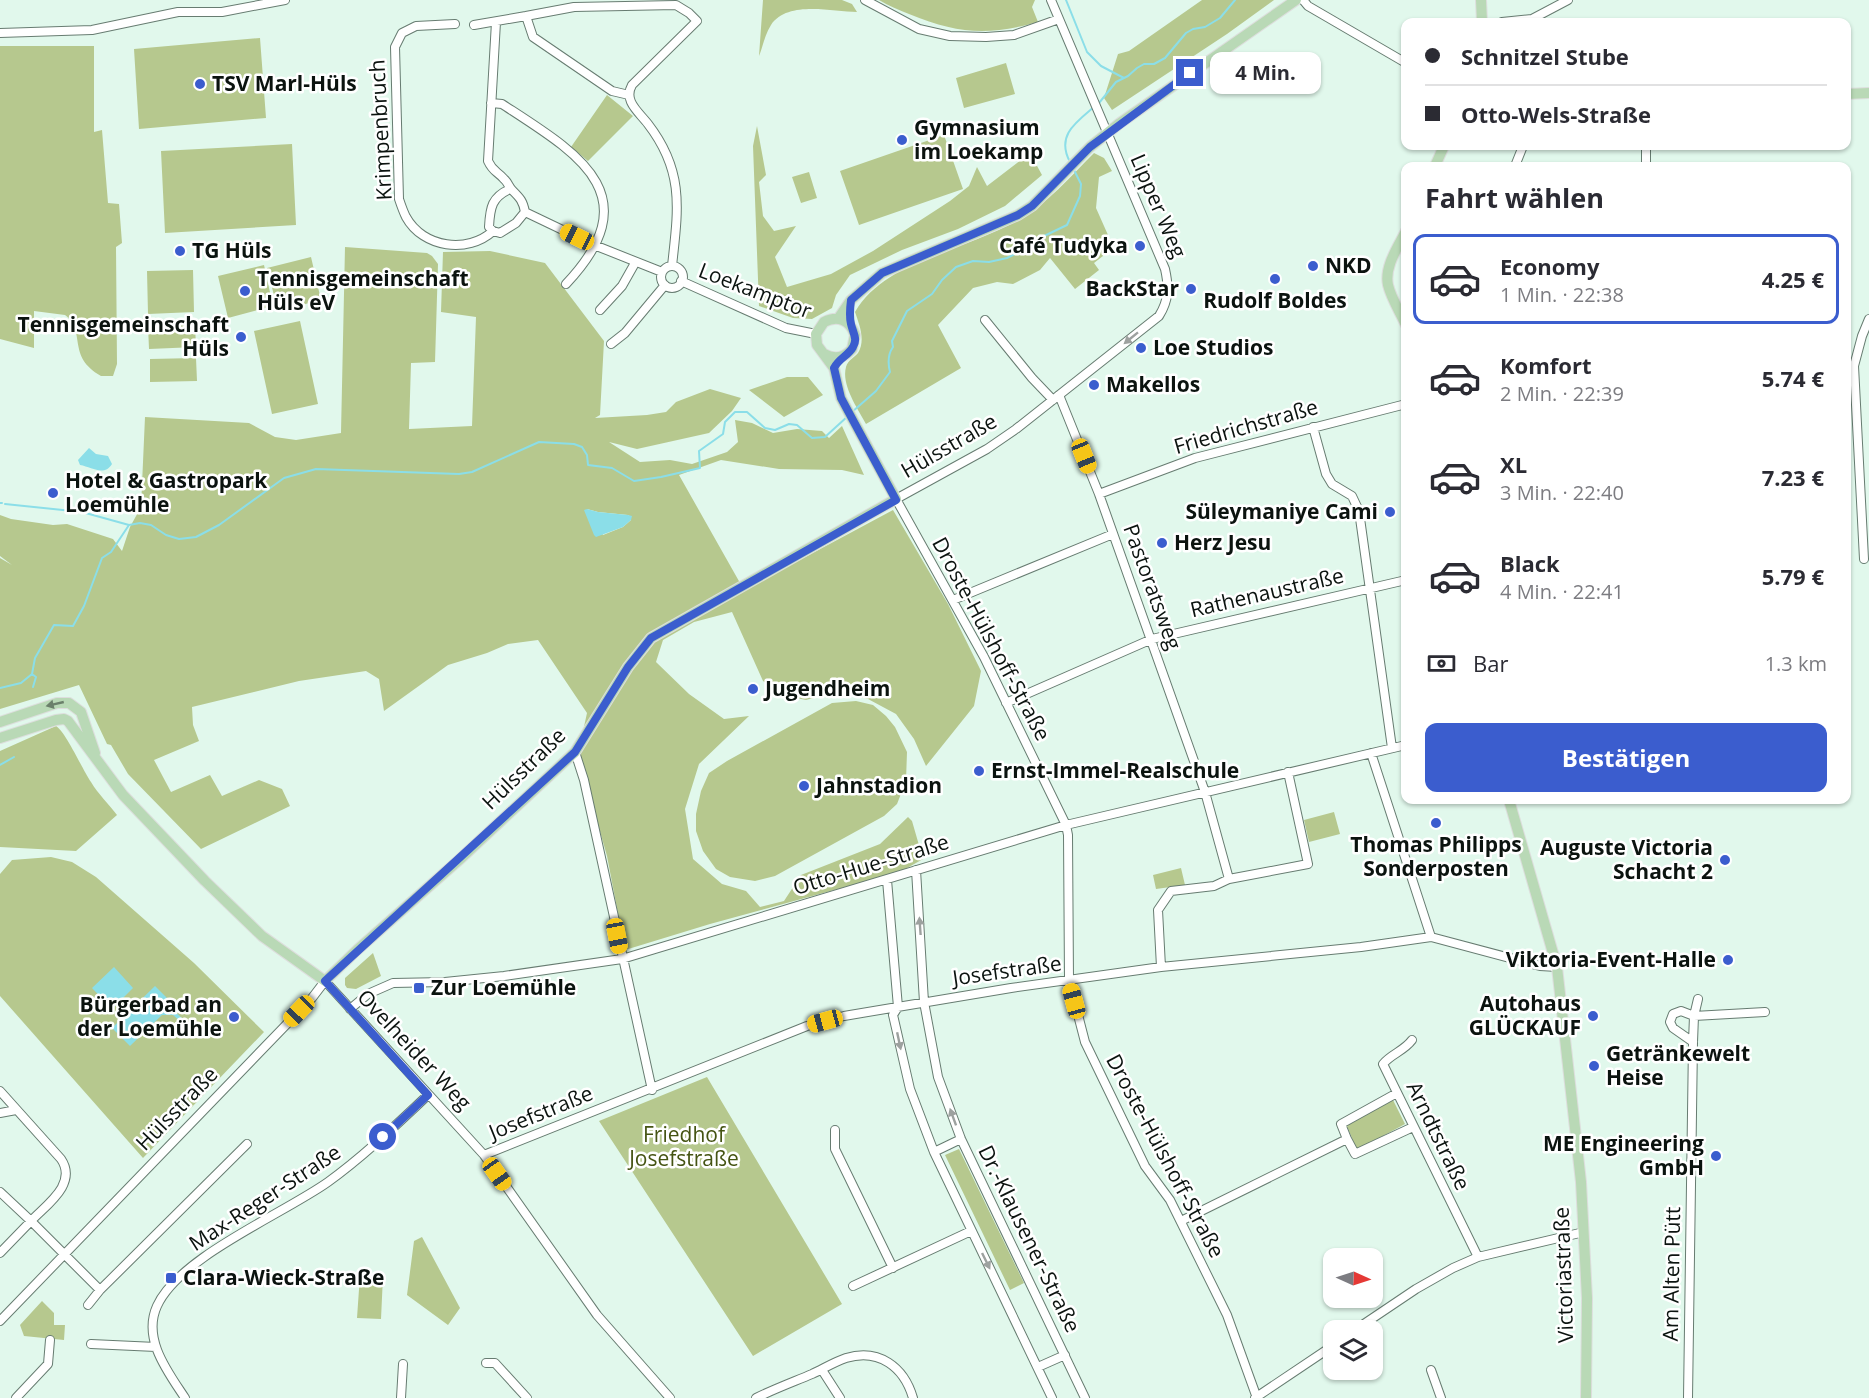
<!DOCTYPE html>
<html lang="de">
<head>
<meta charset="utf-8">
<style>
	:root { --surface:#fff; --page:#f2f2f3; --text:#2b2b33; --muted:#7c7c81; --line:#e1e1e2; --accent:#3b5dce }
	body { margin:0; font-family:"Open Sans",sans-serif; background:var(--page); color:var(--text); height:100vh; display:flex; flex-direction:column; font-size:22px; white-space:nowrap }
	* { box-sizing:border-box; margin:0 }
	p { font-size:20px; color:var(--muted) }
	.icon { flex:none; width:33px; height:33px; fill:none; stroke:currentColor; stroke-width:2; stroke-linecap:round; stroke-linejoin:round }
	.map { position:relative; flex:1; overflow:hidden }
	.details { position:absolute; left:1401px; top:162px; width:450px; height:642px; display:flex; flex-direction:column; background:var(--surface); border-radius:12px; box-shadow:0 2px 4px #0004 }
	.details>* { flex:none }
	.banner { position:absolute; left:1401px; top:18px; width:450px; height:132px; border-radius:12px; box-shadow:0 2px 4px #0004; display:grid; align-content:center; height:132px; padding:0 24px; background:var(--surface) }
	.needle { width:39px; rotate:93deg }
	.fabs { position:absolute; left:1323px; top:1248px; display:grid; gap:12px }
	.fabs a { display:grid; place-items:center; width:60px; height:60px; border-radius:12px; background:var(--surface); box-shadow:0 2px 4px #0004; font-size:30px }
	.end { position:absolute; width:27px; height:27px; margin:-14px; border:8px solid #3b5dce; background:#fff; box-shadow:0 0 0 3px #fff }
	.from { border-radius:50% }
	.bubble { position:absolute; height:42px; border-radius:12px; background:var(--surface); box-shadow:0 2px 4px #0004; font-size:20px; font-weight:700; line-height:42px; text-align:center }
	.car { position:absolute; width:18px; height:36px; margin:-18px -9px; border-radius:8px; box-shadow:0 0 4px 2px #0007; background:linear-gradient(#f5c518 24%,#345 0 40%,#f5c518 0 76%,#345 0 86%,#f5c518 0) }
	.banner b { display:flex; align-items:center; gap:21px; height:57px; font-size:22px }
	.banner b+b { border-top:2px solid var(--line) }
	.banner i { width:15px; height:15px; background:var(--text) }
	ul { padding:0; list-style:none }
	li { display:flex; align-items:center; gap:18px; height:90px; margin:0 12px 9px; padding:0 12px; border:3px solid transparent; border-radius:12px }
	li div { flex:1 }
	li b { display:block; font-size:22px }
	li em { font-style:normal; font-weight:700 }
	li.current { border-color:var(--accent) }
	li>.icon { width:54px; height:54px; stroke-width:1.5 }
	h2 { padding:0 24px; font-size:27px; line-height:72px }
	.pay { display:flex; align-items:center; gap:15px; height:66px; padding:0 24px; font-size:22px }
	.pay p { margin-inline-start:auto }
	.primary-button { display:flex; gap:12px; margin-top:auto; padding:12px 24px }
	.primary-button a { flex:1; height:69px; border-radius:12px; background:var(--accent); color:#fff; font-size:24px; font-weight:700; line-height:69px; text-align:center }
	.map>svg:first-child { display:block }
	.green { fill:#b6c88e; fill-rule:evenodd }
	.water { fill:#8bdee8 }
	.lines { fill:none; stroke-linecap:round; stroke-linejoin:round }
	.stream { stroke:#8bdee8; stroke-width:2 }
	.minor-casing { stroke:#677c71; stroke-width:10 }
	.major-casing { stroke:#dddedd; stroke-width:12 }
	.minor { stroke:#fff; stroke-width:8 }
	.major { stroke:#b9d9b6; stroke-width:10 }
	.oneway { fill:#9da19f }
	.oneway2 { fill:#6b806b }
	.route { stroke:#3b5dce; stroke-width:8 }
	.poi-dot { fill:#3b5dce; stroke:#fff; stroke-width:2 }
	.labels { text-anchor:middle; stroke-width:5; stroke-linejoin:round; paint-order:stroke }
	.poi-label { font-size:21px; font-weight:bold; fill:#0b130f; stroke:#fff; text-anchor:start }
	.street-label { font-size:21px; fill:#0b130f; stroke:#fff }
	.park-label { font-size:21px; fill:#455413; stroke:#fff }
</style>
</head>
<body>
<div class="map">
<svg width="1869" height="1398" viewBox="0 0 1869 1398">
	<rect width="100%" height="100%" fill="#e1f8ec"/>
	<path class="green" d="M763 0H842L852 4 857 12C832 12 788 0 771 25 765 34 763 46 759 56Z
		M879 0H1035L1032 7 1038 22C988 36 958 34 909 14 899 10 889 6 879 0Z
		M1202 0H1274L1227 34 1112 110 1104 98 1118 54 1129 51Z
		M260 38 266 118 139 129 134 49Z
		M0 46H94V132L102 130 108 203 119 204 122 243 116 247 117 364 113 376H101C66 356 87 332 65 315L34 311V348L0 339Z
		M1006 63 1015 94 964 108 956 78Z
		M607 95 633 116 588 161 571 147Z
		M757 126 766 175 759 182 763 216 774 231 796 226 775 257 787 287 831 274 873 251 950 201 969 186 977 167 987 186 1030 153 1042 175 1005 206 958 229 902 250 850 275 836 295 832 308 812 319 793 318 759 306 753 146Z
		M944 135 963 189 859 225 840 171Z
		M292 144 296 225 165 233 161 151Z
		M1094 153 1104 158 1112 171 1099 177 1096 208 1108 235 1101 245 1103 256 1094 263 1099 270 1075 289 1050 258 1040 270 1013 284 997 282 973 288 938 325 961 368 866 424C858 409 841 385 846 367 848 360 854 358 858 353 866 340 859 324 855 312 886 259 968 250 1018 220 1048 203 1070 177 1094 153Z
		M809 172 817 198 801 203 792 177Z
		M345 247 427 253 432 256 438 264 435 362 411 363 409 429 472 426 476 317 441 312 443 252 490 251 545 263 604 341 600 415 595 418 647 415 666 412 676 402 710 389 741 398 732 411 709 433 637 449 609 442 640 462 670 460 692 464 727 452 738 442 735 420 752 423 773 433 797 429 822 431 829 438 842 426 864 475 842 470 779 469 721 460 679 475 744 590 893 510 948 604 981 671 974 706 926 766 914 739 896 714 868 699 837 692 806 700 786 696 763 681 732 612 694 622 663 640 656 662 689 694 724 719 749 716 699 764 685 809 693 859 722 884 746 891 760 907 784 901 801 875 880 844 908 817 912 821 923 859 900 872 710 924 625 950 607 856 578 754 587 713 538 640 508 644 487 653 448 665 384 711 379 679 366 671 299 681 192 707 193 725 199 741 154 760 171 792 210 775 222 796 259 780 282 789 290 806 201 849 128 774 111 745 107 744 79 685 0 709V558L12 565 0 556V515L11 519 53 525 67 524 113 539 122 551 130 527 141 507 145 417 249 423 275 437 296 440 341 433ZM587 509 598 512 628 515 631 517V520L623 527 603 535Z
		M311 257 321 300 278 311 267 268Z
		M264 265 273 306 228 318 218 276Z
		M193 270 194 312 148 314 147 271Z
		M300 321 318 404 272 414 254 331Z
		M195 324 196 347 149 349 148 326Z
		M196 358 197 381 150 382V359Z
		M787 377H808L823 395 784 417 749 390Z
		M856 701 873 705 886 716 895 727 907 752 906 781 897 804 884 816 775 876 755 881 730 877 716 869 703 851 696 831V814L701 791 709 773 727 761 832 703Z
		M56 726C66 732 82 769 91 782 98 794 109 804 117 815L76 851 0 847V751Z
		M1334 812 1340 834 1309 842 1304 820Z
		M51 857 72 862 96 877 194 963 264 1032 143 1158 0 996V874L12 860Z
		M1181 868 1185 885 1156 889 1153 875Z
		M373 953 381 976 356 989 347 988 345 985V978Z
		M707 1077 842 1304 753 1356 599 1121Z
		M1393 1100 1405 1124 1357 1150 1346 1124Z
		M959 1149 1024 1283 1010 1290 945 1155Z
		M422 1237 460 1308 448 1325 407 1295 414 1241Z
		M360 1275 383 1276 381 1319 357 1318Z
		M42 1301 54 1313V1325H65L64 1340 24 1336 20 1325Z"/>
	<path class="water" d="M89 448 96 454 108 456 112 464C104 477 92 467 80 465L78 460Z
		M587 509 598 512 628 515 632 516 631 520 623 527 596 537 594 535 584 510Z
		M114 967 133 988 112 1009 92 988Z
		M155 986 174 1005 173 1010 183 1019 180 1021 173 1015H162L130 1046 112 1028Z"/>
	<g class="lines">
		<path class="stream" d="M1066 0 1087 52 1101 66 1124 78
			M1099 103 1116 82 1128 76 1137 68 1144 64H1154L1165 58 1186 33 1193 29 1205 27 1220 18 1235 0
			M1070 162C1056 136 1075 123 1094 107
			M852 412 876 391 890 372C888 364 888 354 893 347L892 341 907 311 932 294 942 280 956 267 973 261 989 262 1007 258 1032 245 1042 237 1067 225 1080 196 1081 184 1074 170
			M0 503H2
			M5 504 82 512 129 525 140 523 151 525 166 535 179 539 196 537 219 525 284 478 316 469 459 474 472 472 539 442 574 444 582 447 587 455 588 465 612 468 634 481 661 477 700 468 699 451 723 434 725 422 735 412H747L765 428 775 430 789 424 797 425 812 438 825 437 848 416
			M32 674 36 677 33 687
			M0 688 21 683 32 674 35 658 54 625 73 626 84 606 102 558 111 552 129 525
			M0 765 14 757"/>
		<g class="minor-casing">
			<path id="minor" d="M865 0 919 29 950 36 986 37 1014 35 1059 19
				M1051 0 1165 269C1169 287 1169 300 1159 316L1016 429 987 449 896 499 984 657 1066 825 1068 835 1069 980 1085 1042 1145 1166 1170 1200 1227 1315 1257 1398
				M1303 0 1308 6 1406 63
				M526 16 574 7 676 5 689 13 697 21 632 85C623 101 639 112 648 124 685 172 678 210 672 266
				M496 22 488 161C493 172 497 171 504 179 508 182 509 188 513 191 520 198 523 201 525 212L516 223 500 233 493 231 489 227C490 207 492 197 510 189
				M1502 22 1532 19 1568 0
				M455 24 416 26 402 33 395 47 399 199C401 205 403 211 406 217 423 248 468 254 493 231
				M474 25 526 16 533 37 612 91 629 95
				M0 33 92 30 178 12H222L285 0
				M491 103 502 104C577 153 651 194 566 284
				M1515 166 1523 146
				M1646 166V146
				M525 212 594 245 662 272
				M661 277a11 11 0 1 1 22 0a11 11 0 1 1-22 0Z
				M681 281 786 328 816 334
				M600 310 622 286 635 263
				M985 320 1032 378 1053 400
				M611 344 625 333 665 285
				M1059 395 1099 494 1205 792 1229 879 1308 864 1288 772
				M1313 427 1326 474 1332 484 1352 496 1359 511 1392 748
				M1099 494 1195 458 1406 404
				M1864 559 1854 366 1862 336 1869 319
				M953 600 1113 534
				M1006 703 1152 639 1406 580
				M575 752 584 780 652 1090
				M1371 753 1431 937
				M916 870 924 1002 938 1077 961 1139 1085 1398
				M887 880 898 1007 893 1015 910 1089 934 1152 1052 1398
				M1161 967 1158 910 1171 891 1214 886 1229 879
				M1698 999 1694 1016 1765 1012
				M350 1009 368 994 393 983 445 982 504 976 622 959 1066 825 1406 745
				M1412 1040C1404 1051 1391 1054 1383 1064L1478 1257
				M0 1091 61 1159C78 1184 46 1205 31 1221L0 1192
				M0 1113 16 1110
				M835 1130V1149L893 1268
				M1347 1139 1341 1124 1397 1093
				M934 1152 961 1139
				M484 1155 807 1026 844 1016 1011 988 1161 967 1361 947 1431 937 1540 966 1557 967
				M1181 1221 1347 1139 1355 1154 1413 1127
				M0 1253 31 1221 100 1290 88 1305
				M853 1286 971 1231
				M100 1290 247 1144
				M0 1321 312 998 325 981 484 1155 597 1315 670 1398
				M1355 1330 1416 1289 1453 1268 1478 1257 1584 1232
				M91 1344 156 1347
				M486 1363H495L527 1398
				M1038 1367 1065 1355
				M822 1370 840 1398
				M1431 1370 1441 1398
				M16 1398 48 1364 50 1340
				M185 1398C168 1372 142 1339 157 1306 179 1257 283 1214 328 1182 364 1156 396 1125 428 1095
				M401 1398 403 1364
				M756 1398C774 1389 793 1382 812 1374 823 1369 834 1362 846 1358 879 1348 904 1367 913 1398
				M1255 1398 1334 1345
				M1688 1398 1693 1042 1694 1016 1681 1011 1673 1014 1670 1022 1673 1028 1693 1042"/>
		</g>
		<g class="major-casing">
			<path id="major" d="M1481 0 1482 22
				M1846 94 1869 93
				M1435 166 1444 146
				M1406 231C1398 247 1384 267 1388 285 1391 298 1400 312 1406 325
				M838 319 851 300 882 273 1018 215 1032 206 1090 147 1120 123 1296 0
				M0 722 57 703H69L81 712 95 753
				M0 738 56 720 64 719 68 721 123 795 205 881 262 936 325 981 357 950 459 860 575 752 628 667 651 638 896 499 841 398 834 368 817 345 816 334 824 322C838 315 850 320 855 335L852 349C844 358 835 360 824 354
				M1509 800 1557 967 1581 1182 1587 1298 1586 1398"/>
		</g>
		<use href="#minor" class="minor"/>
		<use href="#major" class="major"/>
	</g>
	<defs><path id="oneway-solid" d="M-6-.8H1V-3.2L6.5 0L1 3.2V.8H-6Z" transform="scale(1.5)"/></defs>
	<g class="oneway">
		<use href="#oneway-solid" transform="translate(1131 338) rotate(141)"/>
		<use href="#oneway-solid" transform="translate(920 926) rotate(-94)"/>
		<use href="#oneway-solid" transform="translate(899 1041) rotate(78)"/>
		<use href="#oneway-solid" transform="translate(953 1117) rotate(-110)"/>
		<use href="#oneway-solid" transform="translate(986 1261) rotate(64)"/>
	</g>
	<use class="oneway2" href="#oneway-solid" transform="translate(55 704) rotate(167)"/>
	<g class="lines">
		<path class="route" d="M383 1137 428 1095 325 981 575 752 628 667 651 638 896 500 841 398 834 368C839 358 848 356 853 347 858 339 853 333 851 324 849 316 850 308 851 300L882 273 1018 215 1032 206 1090 147 1190 73"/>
	</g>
	<g class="poi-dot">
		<circle cx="200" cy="84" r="6"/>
		<circle cx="902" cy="140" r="6"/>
		<circle cx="1140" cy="246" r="6"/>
		<circle cx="180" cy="251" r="6"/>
		<circle cx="1313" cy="266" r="6"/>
		<circle cx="1275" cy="279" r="6"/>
		<circle cx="1191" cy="289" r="6"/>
		<circle cx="245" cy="291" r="6"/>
		<circle cx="241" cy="337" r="6"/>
		<circle cx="1141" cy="348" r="6"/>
		<circle cx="1094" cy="385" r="6"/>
		<circle cx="53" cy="493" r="6"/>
		<circle cx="1390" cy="512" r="6"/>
		<circle cx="1162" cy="543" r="6"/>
		<circle cx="753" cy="689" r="6"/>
		<circle cx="979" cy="771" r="6"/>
		<circle cx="804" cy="786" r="6"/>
		<circle cx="1436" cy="823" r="6"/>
		<circle cx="1725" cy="860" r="6"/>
		<circle cx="1728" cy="960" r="6"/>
		<rect x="413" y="982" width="12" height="12" rx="3"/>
		<circle cx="1593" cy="1016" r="6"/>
		<circle cx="234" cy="1017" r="6"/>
		<circle cx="1594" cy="1066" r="6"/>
		<circle cx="1716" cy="1156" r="6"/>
		<rect x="165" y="1272" width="12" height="12" rx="3"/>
	</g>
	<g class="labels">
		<g class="poi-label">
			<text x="212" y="91">TSV Marl-Hüls</text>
			<text x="914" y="135">Gymnasium<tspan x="914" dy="24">im Loekamp</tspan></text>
			<text x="1128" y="253" text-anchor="end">Café Tudyka</text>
			<text x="192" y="258">TG Hüls</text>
			<text x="1325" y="273">NKD</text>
			<text x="257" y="286">Tennisgemeinschaft<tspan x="257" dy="24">Hüls eV</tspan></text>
			<text x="1179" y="296" text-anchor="end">BackStar</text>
			<text x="1275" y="308" text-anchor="middle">Rudolf Boldes</text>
			<text x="229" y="332" text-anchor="end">Tennisgemeinschaft<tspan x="229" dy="24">Hüls</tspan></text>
			<text x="1153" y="355">Loe Studios</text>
			<text x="1106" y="392">Makellos</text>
			<text x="65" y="488">Hotel &amp; Gastropark<tspan x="65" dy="24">Loemühle</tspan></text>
			<text x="1378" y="519" text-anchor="end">Süleymaniye Cami</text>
			<text x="1174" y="550">Herz Jesu</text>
			<text x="765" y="696">Jugendheim</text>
			<text x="991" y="778">Ernst-Immel-Realschule</text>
			<text x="816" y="793">Jahnstadion</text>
			<text x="1436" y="852" text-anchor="middle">Thomas Philipps<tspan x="1436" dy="24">Sonderposten</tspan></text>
			<text x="1713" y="855" text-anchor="end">Auguste Victoria<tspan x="1713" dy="24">Schacht 2</tspan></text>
			<text x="1716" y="967" text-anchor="end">Viktoria-Event-Halle</text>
			<text x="431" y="995">Zur Loemühle</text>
			<text x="1581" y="1011" text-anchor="end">Autohaus<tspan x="1581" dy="24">GLÜCKAUF</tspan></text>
			<text x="222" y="1012" text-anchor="end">Bürgerbad an<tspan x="222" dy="24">der Loemühle</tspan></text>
			<text x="1606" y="1061">Getränkewelt<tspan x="1606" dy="24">Heise</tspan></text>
			<text x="1704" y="1151" text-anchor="end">ME Engineering<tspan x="1704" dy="24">GmbH</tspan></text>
			<text x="183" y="1285">Clara-Wieck-Straße</text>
		</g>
		<g class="street-label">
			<text transform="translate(381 130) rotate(-93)" y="7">Krimpenbruch</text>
			<text transform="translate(1158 206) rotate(67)" y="7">Lipper Weg</text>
			<text transform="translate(755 291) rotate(21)" y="7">Loekamptor</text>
			<text transform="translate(1246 427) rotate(-16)" y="7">Friedrichstraße</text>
			<text transform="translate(949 446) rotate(-30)" y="7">Hülsstraße</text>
			<text transform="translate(1152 587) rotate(70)" y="7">Pastoratsweg</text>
			<text transform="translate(1267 593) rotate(-13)" y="7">Rathenaustraße</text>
			<text transform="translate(991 639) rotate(62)" y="7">Droste-Hülshoff-Straße</text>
			<text transform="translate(524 769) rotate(-44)" y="7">Hülsstraße</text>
			<text transform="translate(871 865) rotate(-17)" y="7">Otto-Hue-Straße</text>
			<text transform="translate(1007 971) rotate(-8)" y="7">Josefstraße</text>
			<text transform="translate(414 1050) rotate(47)" y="7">Ovelheider Weg</text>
			<text transform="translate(177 1109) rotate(-46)" y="7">Hülsstraße</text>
			<text transform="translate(541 1113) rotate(-22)" y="7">Josefstraße</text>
			<text transform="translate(1438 1136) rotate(64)" y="7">Arndtstraße</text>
			<text transform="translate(1165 1156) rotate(62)" y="7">Droste-Hülshoff-Straße</text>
			<text transform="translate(265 1198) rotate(-33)" y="7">Max-Reger-Straße</text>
			<text transform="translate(1029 1239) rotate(64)" y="7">Dr.-Klausener-Straße</text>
			<text transform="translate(1672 1274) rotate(-89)" y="7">Am Alten Pütt</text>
			<text transform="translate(1564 1275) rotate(-92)" y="7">Victoriastraße</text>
		</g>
		<g class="park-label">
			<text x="684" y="1142">Friedhof<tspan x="684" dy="24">Josefstraße</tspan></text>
		</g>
	</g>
</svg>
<div class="fabs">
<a><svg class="needle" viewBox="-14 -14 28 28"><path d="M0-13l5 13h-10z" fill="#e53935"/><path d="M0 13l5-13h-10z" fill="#7c7c81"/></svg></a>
<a><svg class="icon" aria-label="layers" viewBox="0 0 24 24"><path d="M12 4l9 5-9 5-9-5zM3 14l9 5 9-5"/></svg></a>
</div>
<i class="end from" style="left:383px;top:1137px"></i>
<i class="end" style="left:1190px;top:73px"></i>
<div class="bubble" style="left:1210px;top:52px;width:111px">4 Min.</div>
<i class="car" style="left:577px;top:237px;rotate:296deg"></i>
<i class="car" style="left:1084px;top:456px;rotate:158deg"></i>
<i class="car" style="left:617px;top:936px;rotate:169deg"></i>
<i class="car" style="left:1074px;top:1001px;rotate:345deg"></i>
<i class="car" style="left:299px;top:1011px;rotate:224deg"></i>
<i class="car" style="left:825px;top:1021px;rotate:255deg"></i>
<i class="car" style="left:497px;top:1174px;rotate:145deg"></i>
<div class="banner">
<b><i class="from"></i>Schnitzel Stube</b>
<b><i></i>Otto-Wels-Straße</b>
</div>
<section class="details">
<h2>Fahrt wählen</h2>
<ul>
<li class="current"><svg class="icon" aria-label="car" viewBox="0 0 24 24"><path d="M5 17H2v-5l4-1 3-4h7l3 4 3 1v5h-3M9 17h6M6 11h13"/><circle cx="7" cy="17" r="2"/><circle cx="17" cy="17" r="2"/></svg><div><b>Economy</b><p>1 Min. · 22:38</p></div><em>4.25 €</em></li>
<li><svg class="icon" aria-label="car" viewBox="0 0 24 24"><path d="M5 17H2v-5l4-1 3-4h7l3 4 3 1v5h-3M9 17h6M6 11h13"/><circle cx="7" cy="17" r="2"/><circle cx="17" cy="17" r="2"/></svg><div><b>Komfort</b><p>2 Min. · 22:39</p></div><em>5.74 €</em></li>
<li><svg class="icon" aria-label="car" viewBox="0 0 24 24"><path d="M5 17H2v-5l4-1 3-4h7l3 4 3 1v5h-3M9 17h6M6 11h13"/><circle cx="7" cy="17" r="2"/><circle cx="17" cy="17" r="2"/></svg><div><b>XL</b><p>3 Min. · 22:40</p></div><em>7.23 €</em></li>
<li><svg class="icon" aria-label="car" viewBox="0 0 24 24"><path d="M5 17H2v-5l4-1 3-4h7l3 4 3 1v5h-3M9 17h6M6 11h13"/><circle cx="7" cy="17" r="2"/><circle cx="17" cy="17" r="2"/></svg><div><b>Black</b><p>4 Min. · 22:41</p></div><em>5.79 €</em></li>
</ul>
<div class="pay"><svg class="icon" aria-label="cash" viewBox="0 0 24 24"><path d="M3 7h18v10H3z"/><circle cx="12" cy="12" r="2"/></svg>Bar<p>1.3 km</p></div>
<div class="primary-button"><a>Bestätigen</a></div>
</section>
</div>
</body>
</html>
